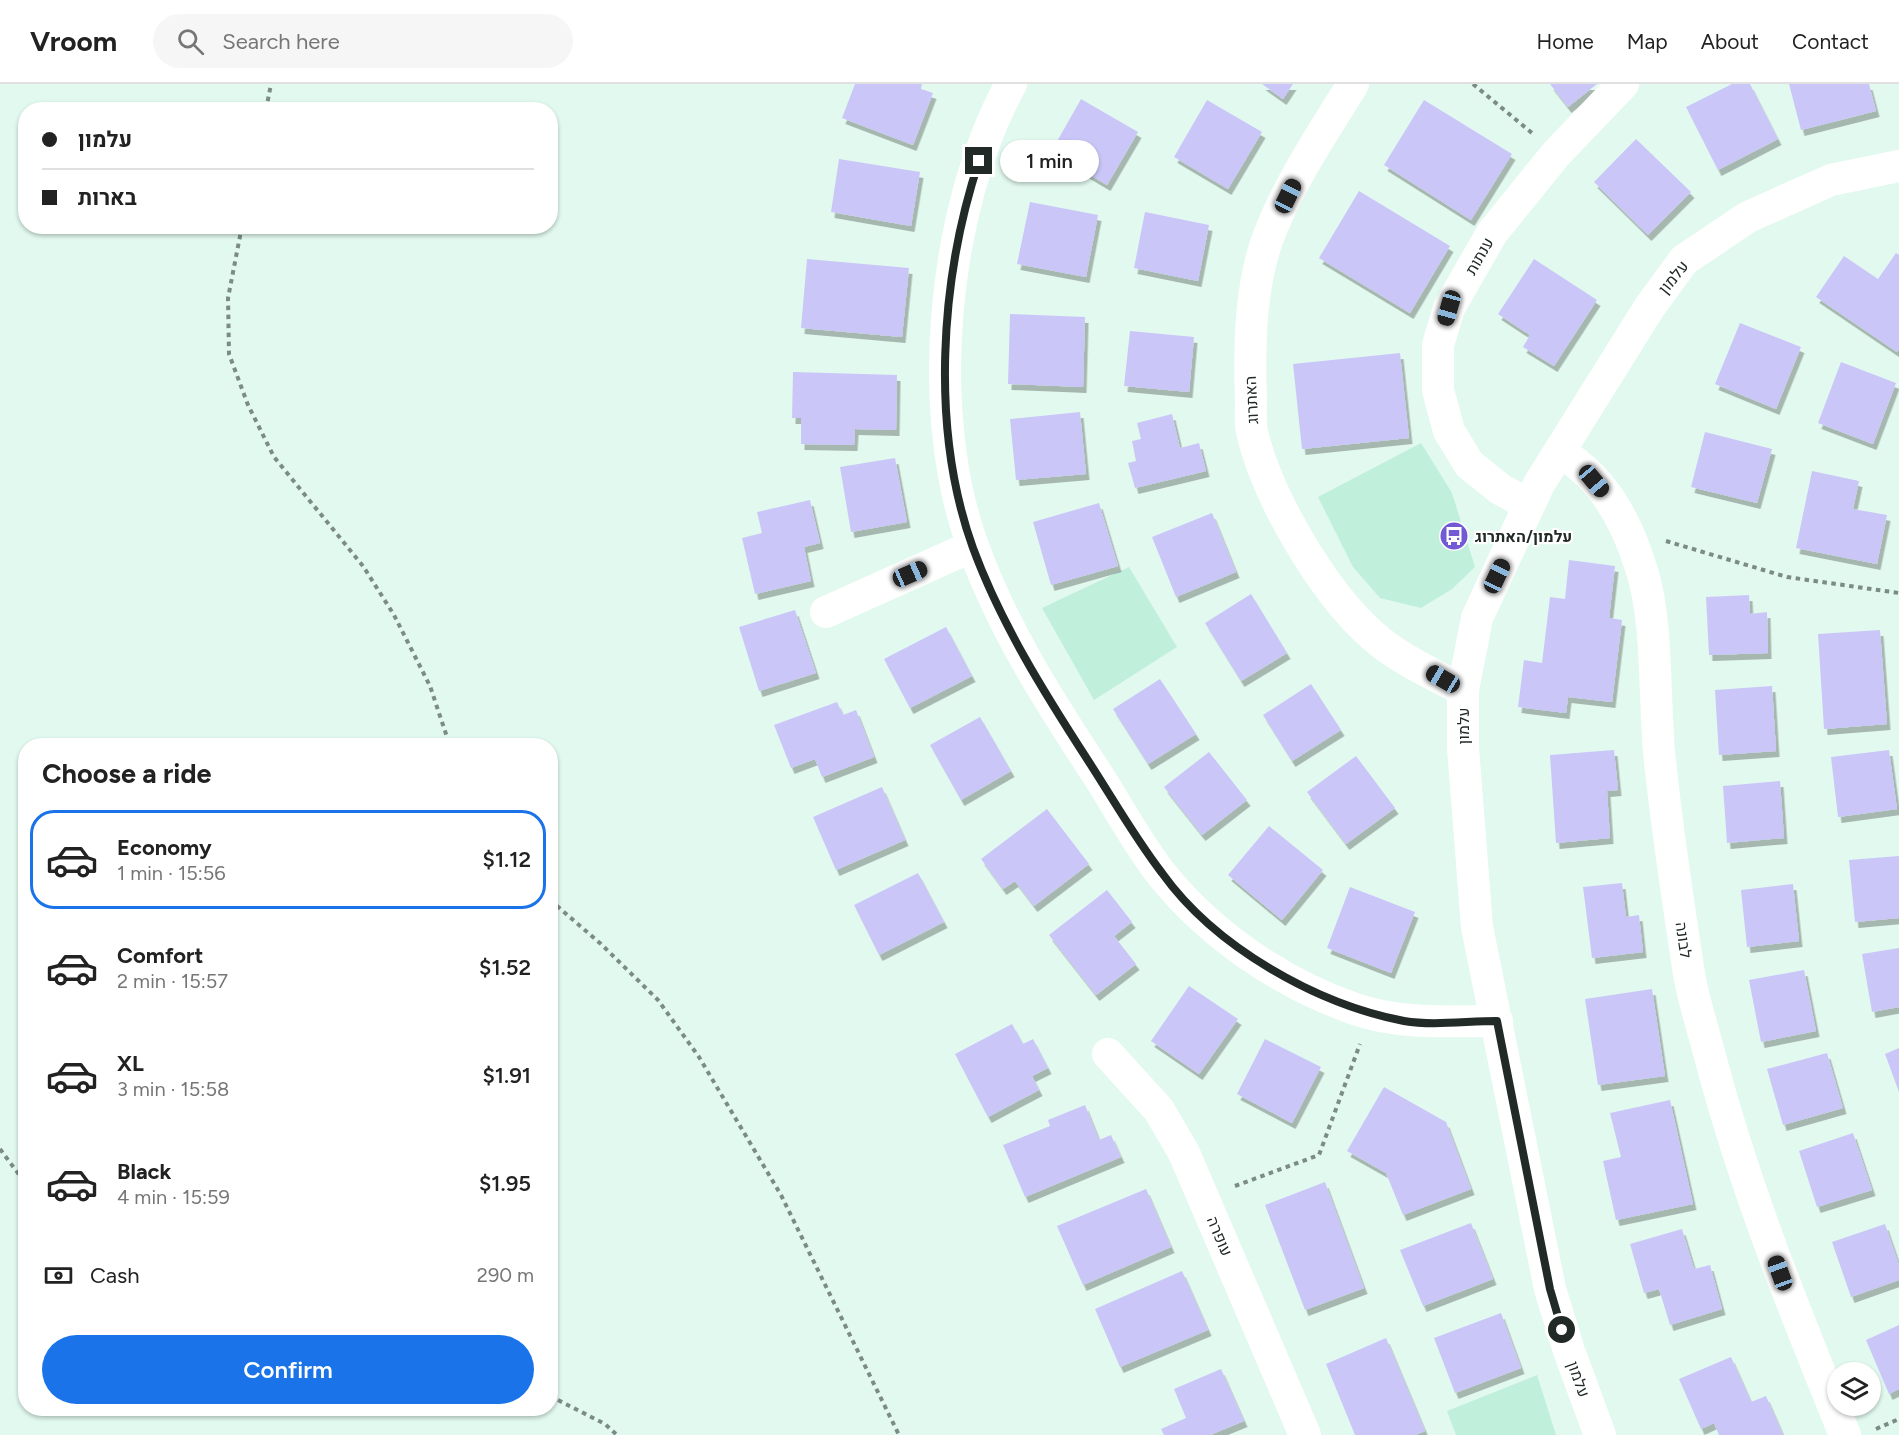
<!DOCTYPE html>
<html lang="en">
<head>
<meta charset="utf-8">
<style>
	:root { --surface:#fff; --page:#f6f6f6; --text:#222; --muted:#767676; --line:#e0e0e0; --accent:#1a73e8 }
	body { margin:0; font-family:Figtree,Heebo,sans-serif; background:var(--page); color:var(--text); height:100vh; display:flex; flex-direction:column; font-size:22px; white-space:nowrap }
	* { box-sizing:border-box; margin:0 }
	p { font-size:20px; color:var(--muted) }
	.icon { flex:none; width:33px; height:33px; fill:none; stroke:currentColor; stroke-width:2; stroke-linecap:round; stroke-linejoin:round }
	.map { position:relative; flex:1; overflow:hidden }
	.drawer { position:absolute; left:18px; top:654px; width:540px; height:678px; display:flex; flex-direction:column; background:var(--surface); border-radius:24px; box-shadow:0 2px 4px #0004 }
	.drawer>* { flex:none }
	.top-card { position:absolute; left:18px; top:18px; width:540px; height:132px; border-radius:24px; box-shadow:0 2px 4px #0004; display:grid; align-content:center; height:132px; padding:0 24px; background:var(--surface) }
	.fabs { position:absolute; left:1827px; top:1278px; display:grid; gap:12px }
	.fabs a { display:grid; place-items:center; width:54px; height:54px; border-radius:50%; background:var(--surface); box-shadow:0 2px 4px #0004; font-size:30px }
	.end { position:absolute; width:27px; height:27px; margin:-14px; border:8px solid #222a27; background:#fff; box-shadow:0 0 0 3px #fff }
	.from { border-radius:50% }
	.bubble { position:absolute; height:42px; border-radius:21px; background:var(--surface); box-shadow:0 2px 4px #0004; font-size:20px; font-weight:600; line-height:42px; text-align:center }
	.car { position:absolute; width:18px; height:36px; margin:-18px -9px; border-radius:8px; box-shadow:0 0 4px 2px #0007; background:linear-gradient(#222 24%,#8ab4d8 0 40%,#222 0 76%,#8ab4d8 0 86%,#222 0) }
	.top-card b { display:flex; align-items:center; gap:21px; height:57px; font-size:22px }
	.top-card b+b { border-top:2px solid var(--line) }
	.top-card i { width:15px; height:15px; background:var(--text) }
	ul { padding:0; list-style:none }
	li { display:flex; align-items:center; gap:18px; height:99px; margin:0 12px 9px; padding:0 12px; border:3px solid transparent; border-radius:24px }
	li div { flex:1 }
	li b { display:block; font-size:22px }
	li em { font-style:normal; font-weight:600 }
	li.selected { border-color:var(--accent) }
	li>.icon { width:54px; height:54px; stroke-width:1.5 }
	h2 { padding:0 24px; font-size:27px; line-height:72px }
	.pay { display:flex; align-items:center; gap:15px; height:66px; padding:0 24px; font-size:22px }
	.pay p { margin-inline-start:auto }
	.cta { display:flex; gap:12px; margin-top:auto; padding:12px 24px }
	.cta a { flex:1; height:69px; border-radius:36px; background:var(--accent); color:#fff; font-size:24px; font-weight:600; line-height:69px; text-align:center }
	header { display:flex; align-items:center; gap:36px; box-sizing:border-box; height:84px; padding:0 30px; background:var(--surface); border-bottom:2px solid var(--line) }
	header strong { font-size:28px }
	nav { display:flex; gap:33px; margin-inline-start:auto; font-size:21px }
	.search { width:420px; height:54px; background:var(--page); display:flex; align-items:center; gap:15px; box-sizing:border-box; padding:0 21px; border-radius:33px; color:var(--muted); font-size:22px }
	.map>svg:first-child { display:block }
	.green { fill:#c0efdb }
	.building { fill:#cac7f8; filter:url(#shadow) }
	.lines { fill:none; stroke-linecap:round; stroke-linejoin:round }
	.path { stroke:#7c8b85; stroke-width:4; stroke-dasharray:4.5 4.5; stroke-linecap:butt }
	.street { stroke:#fff; stroke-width:32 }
	.route { stroke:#222a27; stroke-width:8 }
	.labels { text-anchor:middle; stroke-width:4.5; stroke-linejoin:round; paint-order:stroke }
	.street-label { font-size:16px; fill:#222a27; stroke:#fff }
	.poi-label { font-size:16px; font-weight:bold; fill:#222a27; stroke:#fff; text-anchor:start }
</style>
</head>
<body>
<header>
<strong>Vroom</strong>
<div class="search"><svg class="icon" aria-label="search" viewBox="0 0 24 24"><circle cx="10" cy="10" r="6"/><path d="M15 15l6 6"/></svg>Search here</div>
<nav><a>Home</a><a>Map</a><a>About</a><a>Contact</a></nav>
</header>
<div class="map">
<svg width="1899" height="1351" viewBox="0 0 1899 1351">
	<defs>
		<filter id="shadow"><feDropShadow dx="3.5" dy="6" stdDeviation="0" flood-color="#0004"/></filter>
	</defs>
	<rect width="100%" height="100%" fill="#e2f9ef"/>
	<path class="green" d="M1421 359 1452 409 1475 483 1452 505 1421 524 1380 514 1353 483 1318 413Z
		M1129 483 1177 563 1094 616 1042 524Z
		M1537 1291 1556 1351H1456L1447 1327Z"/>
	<path class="building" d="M855 0H922L921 5 933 9 913 61 842 34Z
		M1262 0H1293L1283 15Z
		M1550 0H1597L1568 23Z
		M1732 0H1750L1778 55 1718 86 1686 23Z
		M1789 0H1869L1876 27 1801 46Z
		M1081 15 1138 48 1107 101 1051 68Z
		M1207 16 1262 48 1228 105 1174 73Z
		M1424 16 1512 70 1471 136 1384 81Z
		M1636 55 1691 108 1648 151 1594 98Z
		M839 75 920 88 911 142 831 128Z
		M1359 107 1450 162 1410 229 1319 174Z
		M1030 118 1098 131 1086 193 1017 180Z
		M1145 128 1209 141 1198 197 1134 184Z
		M1896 169 1899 171V265L1897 268 1816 213 1844 172 1878 195Z
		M807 175 909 184 902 253 801 244Z
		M1534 175 1597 216 1554 282 1523 263 1530 251 1498 230Z
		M1010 230 1085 233 1083 303 1008 300Z
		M1740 239 1801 263 1776 325 1715 300Z
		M1130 247 1194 253 1189 308 1124 302Z
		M1400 269 1409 354 1302 365 1293 280Z
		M1841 278 1896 299 1873 360 1818 339Z
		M793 288 897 291 896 346 855 345 854 361 801 360V334H792Z
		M1080 328 1086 390 1016 396 1010 335Z
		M1172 330 1180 364 1199 359 1206 387 1135 404 1128 379 1136 377 1132 357 1141 355 1137 339Z
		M1705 348 1772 365 1757 419 1691 403Z
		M895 374 907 438 851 448 840 383Z
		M1812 387 1859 397 1853 425 1887 431 1877 480 1796 464Z
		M810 416 820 459 804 463 811 497 755 510 742 454 762 449 757 428Z
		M1099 419 1118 482 1051 501 1033 438Z
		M1212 429 1236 488 1176 513 1152 453Z
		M1569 476 1615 482 1609 534 1622 536 1612 618 1568 613 1566 629 1518 623 1524 576 1542 579 1550 513 1565 515Z
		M1251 510 1287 569 1241 597 1205 539Z
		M1749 511 1750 530 1767 528 1768 569 1709 571 1706 513Z
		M795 526 816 589 759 607 739 543Z
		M946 543 972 592 910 624 884 575Z
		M1880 546 1887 640 1824 645 1818 550Z
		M1160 595 1196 650 1148 680 1113 625Z
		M1311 600 1341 646 1292 677 1263 631Z
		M1772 602 1776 667 1719 671 1715 606Z
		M837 618 843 631 856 626 874 673 822 693 815 675 791 684 774 641Z
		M980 633 1011 687 961 716 930 661Z
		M1614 666 1618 706 1607 707 1610 754 1556 759 1550 671Z
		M1889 666 1897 725 1838 733 1831 673Z
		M1209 668 1247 716 1202 751 1164 703Z
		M1356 672 1395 724 1346 760 1307 708Z
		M1780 697 1784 754 1727 759 1723 702Z
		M882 703 905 756 836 786 813 733Z
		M1047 725 1089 780 1034 822 1015 797 1003 805 981 775Z
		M1269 742 1323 786 1282 836 1228 791Z
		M1899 772V834L1855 838 1849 776Z
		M918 789 944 838 879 871 854 821Z
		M1622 799 1626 833 1639 831 1643 868 1592 874 1583 803Z
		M1793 800 1799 857 1747 863 1741 806Z
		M1350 803 1415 828 1391 889 1327 864Z
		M1107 806 1132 838 1114 852 1136 880 1096 911 1049 851Z
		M1899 864V923L1872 928 1862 870Z
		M1804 886 1816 947 1761 958 1749 896Z
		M1189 902 1238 935 1199 990 1151 957Z
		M1652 905 1665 992 1598 1001 1585 915Z
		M1012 940 1023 960 1033 955 1048 984 1032 992 1039 1006 988 1033 955 970Z
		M1265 955 1321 983 1292 1039 1237 1010Z
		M1899 964V1008L1885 970Z
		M1827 969 1843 1024 1783 1041 1767 985Z
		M1384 1003 1446 1038 1471 1105 1403 1131 1386 1089 1347 1067Z
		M1670 1016 1693 1120 1616 1136 1603 1077 1621 1073 1610 1029Z
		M1085 1021 1099 1056 1111 1051 1121 1073 1025 1113 1003 1061 1050 1042 1048 1036Z
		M1853 1049 1872 1106 1817 1123 1799 1067Z
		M1325 1098 1364 1204 1305 1226 1265 1121Z
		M1146 1105 1171 1163 1083 1201 1057 1142Z
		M1471 1139 1493 1195 1423 1222 1400 1166Z
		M1885 1140 1899 1181V1196L1851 1213 1832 1158Z
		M1682 1145 1694 1185 1710 1181 1722 1225 1670 1241 1659 1205 1644 1209 1630 1160Z
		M1182 1187 1208 1246 1120 1283 1095 1225Z
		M1501 1229 1521 1284 1455 1309 1434 1254Z
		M1899 1241V1305L1889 1310 1866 1256Z
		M1386 1254 1425 1347 1415 1351H1355L1326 1280Z
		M1731 1273 1751 1318 1766 1312 1783 1351H1719L1714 1339 1701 1345 1679 1295Z
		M1221 1285 1244 1337 1210 1351H1164L1161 1345 1186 1334 1174 1305Z"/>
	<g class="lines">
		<path class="path" d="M1473 0 1532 49
			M266 26 271 0
			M242 142 228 214 229 270 248 321 274 373 363 482 394 531 430 602 450 662
			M1666 457 1787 493 1899 509
			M550 816 601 860 658 916 699 973 781 1111 899 1351
			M0 1065 26 1100
			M1235 1102 1319 1071 1360 960
			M550 1312 605 1340 617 1351
			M1876 1345 1899 1335"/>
		<path class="street" d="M1011 0C942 125 923 330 974 465 1004 547 1051 620 1099 693 1120 726 1139 762 1163 792 1212 852 1282 900 1355 925 1401 941 1449 937 1497 937
			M1353 0C1324 47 1292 94 1271 146 1250 196 1249 262 1251 316 1251 326 1250 338 1252 348 1267 413 1323 508 1373 552 1399 575 1433 590 1463 606
			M1559 368C1603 392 1627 438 1641 484 1658 534 1654 612 1659 667 1666 741 1678 816 1689 890 1694 919 1704 948 1711 976 1745 1105 1795 1228 1845 1351
			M1529 421 1500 405 1469 380 1449 347 1438 306V261L1449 224 1492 149 1556 70 1623 0
			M826 528 973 462
			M1108 970 1159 1026 1184 1069 1305 1351
			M1600 1351 1569 1267 1550 1205 1477 843 1463 664V606L1477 534 1539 400 1649 224 1684 176 1748 133 1831 96 1899 82"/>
	</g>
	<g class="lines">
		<path class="route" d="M979 77C940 195 930 345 973 464 1001 540 1045 610 1089 678 1113 715 1135 754 1162 789 1215 863 1316 920 1404 937 1433 942 1467 937 1497 937L1550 1205 1562 1246"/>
	</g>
	<defs>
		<g id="bus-disc" transform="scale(1.5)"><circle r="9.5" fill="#725ad4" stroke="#fff"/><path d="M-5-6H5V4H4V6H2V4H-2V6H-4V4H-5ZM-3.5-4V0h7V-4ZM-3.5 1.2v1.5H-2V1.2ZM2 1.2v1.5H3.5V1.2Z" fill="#fff"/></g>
	</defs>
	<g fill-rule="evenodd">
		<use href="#bus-disc" x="1454" y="452"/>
	</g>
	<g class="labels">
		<g class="street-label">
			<text transform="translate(1479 172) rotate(-60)" y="6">ענתות</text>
			<text transform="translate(1673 193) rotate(-51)" y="6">עלמון</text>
			<text transform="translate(1251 316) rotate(-93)" y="6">האתרוג</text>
			<text transform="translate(1463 642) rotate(-90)" y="6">עלמון</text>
			<text transform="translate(1684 856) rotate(82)" y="6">לבונה</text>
			<text transform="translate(1220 1152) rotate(67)" y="6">עופרה</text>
			<text transform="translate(1579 1295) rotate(70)" y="6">עלמון</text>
		</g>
		<g class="poi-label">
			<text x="1475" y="458">עלמון/האתרוג</text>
		</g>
	</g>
</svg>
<div class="fabs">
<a><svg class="icon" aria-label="layers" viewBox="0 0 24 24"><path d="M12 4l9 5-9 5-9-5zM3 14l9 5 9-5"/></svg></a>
</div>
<i class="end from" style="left:1562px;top:1246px"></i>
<i class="end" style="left:979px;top:77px"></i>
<div class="bubble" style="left:1000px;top:56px;width:99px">1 min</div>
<i class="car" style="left:1288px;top:112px;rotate:26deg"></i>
<i class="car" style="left:1449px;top:224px;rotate:196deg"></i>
<i class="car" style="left:1594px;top:397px;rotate:140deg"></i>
<i class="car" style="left:910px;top:490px;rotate:66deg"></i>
<i class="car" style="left:1497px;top:492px;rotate:25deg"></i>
<i class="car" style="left:1443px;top:595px;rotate:300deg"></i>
<i class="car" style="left:1780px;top:1189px;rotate:340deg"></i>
<div class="top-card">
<b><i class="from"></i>עלמון</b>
<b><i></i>בארות</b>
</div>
<section class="drawer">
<h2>Choose a ride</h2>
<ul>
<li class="selected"><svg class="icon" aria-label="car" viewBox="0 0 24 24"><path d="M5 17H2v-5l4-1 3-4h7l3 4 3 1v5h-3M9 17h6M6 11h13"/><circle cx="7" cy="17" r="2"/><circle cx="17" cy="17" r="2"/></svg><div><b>Economy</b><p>1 min · 15:56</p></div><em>$1.12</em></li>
<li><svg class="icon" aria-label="car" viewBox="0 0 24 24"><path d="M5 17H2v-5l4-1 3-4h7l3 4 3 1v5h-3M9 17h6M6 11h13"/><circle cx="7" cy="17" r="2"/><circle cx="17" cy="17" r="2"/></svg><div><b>Comfort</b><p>2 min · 15:57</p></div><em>$1.52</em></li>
<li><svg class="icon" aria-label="car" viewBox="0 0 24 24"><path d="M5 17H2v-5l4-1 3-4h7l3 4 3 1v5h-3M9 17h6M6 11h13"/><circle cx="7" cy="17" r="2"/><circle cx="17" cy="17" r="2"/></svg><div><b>XL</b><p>3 min · 15:58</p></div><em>$1.91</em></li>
<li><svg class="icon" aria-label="car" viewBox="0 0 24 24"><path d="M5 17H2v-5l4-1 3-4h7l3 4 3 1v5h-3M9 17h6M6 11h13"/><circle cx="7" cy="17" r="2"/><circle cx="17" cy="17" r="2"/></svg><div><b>Black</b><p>4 min · 15:59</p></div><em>$1.95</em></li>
</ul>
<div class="pay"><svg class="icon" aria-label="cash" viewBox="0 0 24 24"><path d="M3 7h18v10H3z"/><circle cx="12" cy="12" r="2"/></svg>Cash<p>290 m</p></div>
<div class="cta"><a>Confirm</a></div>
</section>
</div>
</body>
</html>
